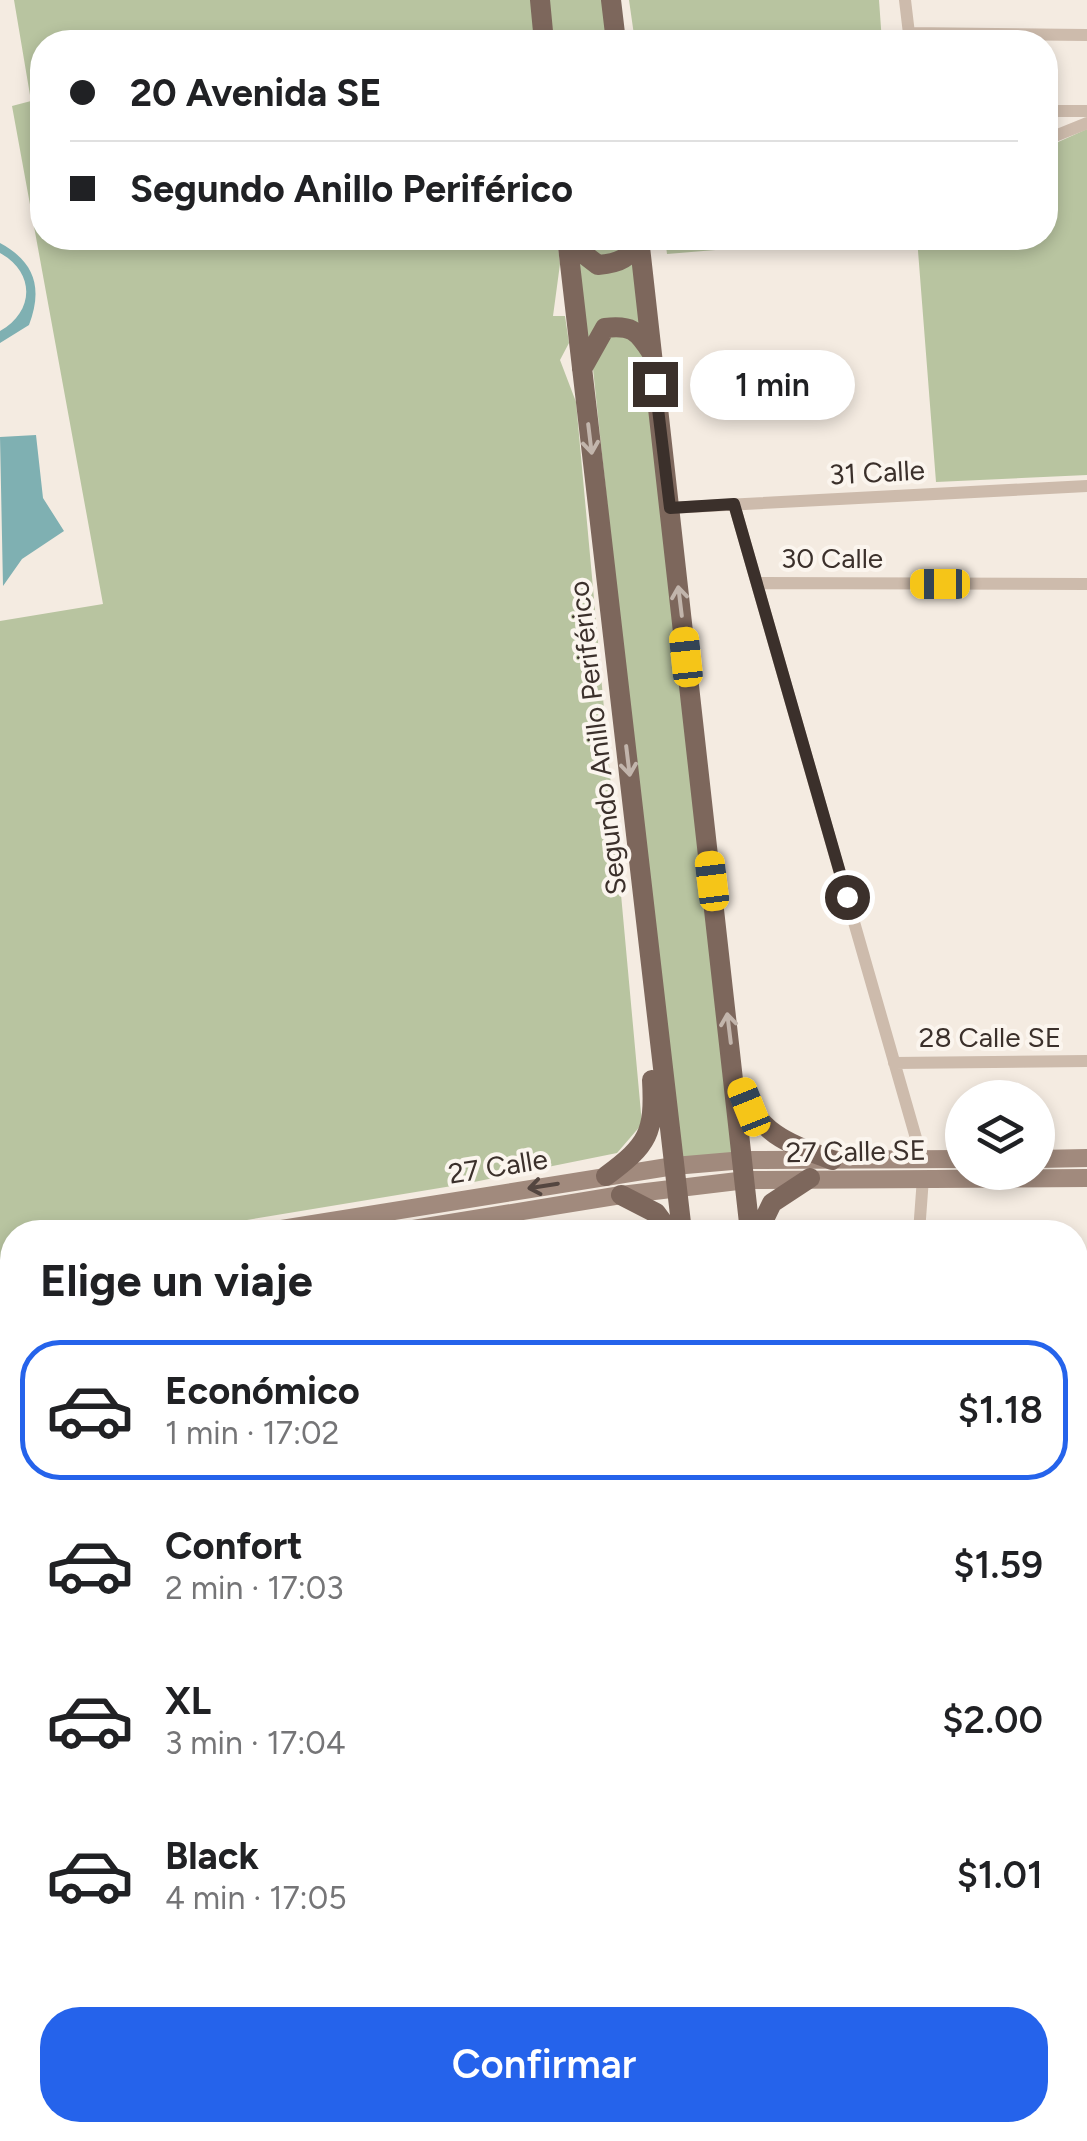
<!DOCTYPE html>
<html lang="es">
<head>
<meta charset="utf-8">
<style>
	:root { --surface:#fff; --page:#f2f2f2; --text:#202124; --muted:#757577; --line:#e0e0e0; --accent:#2563eb }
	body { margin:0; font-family:Figtree,sans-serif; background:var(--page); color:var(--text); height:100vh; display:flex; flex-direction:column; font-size:38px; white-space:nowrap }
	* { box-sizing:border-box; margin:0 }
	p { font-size:32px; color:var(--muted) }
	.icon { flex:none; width:55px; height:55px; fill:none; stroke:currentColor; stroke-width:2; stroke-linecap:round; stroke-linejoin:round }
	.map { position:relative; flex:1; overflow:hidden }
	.sheet { position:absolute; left:0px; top:1220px; width:1088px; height:922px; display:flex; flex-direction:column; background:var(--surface); border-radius:40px 40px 0 0; box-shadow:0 5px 15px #0003 }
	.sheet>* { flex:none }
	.banner { position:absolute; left:30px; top:30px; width:1028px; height:220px; border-radius:40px; box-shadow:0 5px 15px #0003; display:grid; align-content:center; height:220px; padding:0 40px; background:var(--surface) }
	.buttons { position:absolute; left:945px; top:1080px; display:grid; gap:20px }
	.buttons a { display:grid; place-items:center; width:110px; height:110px; border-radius:50%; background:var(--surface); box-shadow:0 5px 15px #0003; font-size:50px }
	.end { position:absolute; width:45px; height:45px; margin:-22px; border:12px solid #3b302b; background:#fff; box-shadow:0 0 0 5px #fff }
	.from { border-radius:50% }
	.bubble { position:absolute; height:70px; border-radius:35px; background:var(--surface); box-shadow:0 5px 15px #0003; font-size:32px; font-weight:600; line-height:70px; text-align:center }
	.car { position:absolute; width:30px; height:60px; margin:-30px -15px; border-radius:12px; box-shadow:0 0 8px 2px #0007; background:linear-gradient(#f5c518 24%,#345 0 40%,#f5c518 0 76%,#345 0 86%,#f5c518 0) }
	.banner b { display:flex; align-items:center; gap:35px; height:95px; font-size:38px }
	.banner b+b { border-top:2px solid var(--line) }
	.banner i { width:25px; height:25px; background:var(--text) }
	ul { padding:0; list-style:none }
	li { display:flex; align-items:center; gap:30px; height:140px; margin:0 20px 15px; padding:0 20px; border:5px solid transparent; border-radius:40px }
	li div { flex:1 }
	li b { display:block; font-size:38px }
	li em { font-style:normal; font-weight:600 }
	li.current { border-color:var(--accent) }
	li>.icon { width:90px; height:90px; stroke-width:1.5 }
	h2 { padding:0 40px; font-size:45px; line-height:120px }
	.button { display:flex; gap:20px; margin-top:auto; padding:20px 40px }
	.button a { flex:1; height:115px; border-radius:40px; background:var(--accent); color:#fff; font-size:40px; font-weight:600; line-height:115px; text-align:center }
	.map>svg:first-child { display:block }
	.green { fill:#b8c4a0 }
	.water { fill:#7fb0b2 }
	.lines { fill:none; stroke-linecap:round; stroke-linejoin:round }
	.minor { stroke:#cdbbac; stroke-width:12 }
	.secondary { stroke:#a18a7d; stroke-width:18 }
	.primary { stroke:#7d675c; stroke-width:20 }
	.oneway { stroke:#c2b5ac }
	.oneway2 { stroke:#544640 }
	.route { stroke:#3b302b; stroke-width:12 }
	.labels { text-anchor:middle; stroke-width:8; stroke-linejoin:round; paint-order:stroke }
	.street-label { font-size:28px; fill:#3b302b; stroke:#fbf5ee }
</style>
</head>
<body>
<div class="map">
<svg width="1087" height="2141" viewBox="0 0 1087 2141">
	<rect width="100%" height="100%" fill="#f4ebe1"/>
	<path class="green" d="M14 0H532L536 42H42V238H557L560 264 553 316H565L569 343 560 360 576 402 642 1124 617 1153 464 1184 174 1232H12V1259L0 1261V621L103 604 12 106 31 101Z
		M543 0H610L615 42H549Z
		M629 0H879L882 42H635Z
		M1087 129V475L936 482 917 238H1045V148Z
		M573 238H636L632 251 599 263Z
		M665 238H859L667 254Z
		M640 251 649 336 627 323 587 347 579 257Z
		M624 332 647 354 742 1159 677 1164 593 369 606 339Z
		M789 2130H842L844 2141H790Z"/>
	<path class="water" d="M0 243C35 262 43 288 29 325L0 343V331C34 312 36 273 0 253Z
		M36 435 43 498 64 531 22 559 3 586 0 437Z"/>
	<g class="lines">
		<path class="minor" d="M905 0 910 42
			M909 33 1087 35
			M1045 111H1087
			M1045 140 1087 123
			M734 504 922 1159
			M669 508 1087 486
			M757 583 1087 584
			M894 1063 1087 1061
			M919 1232 923 1178
			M1075 1290H1087
			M893 2141 894 2130
			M950 2141V2130
			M1008 2141V2130
			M1077 2141 1076 1929 1087 1318"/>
		<path class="secondary" d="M1038 1159 1087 1158
			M263 1232 674 1166 744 1160 962 1159
			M395 1232 621 1195 746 1180 1087 1178
			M0 1276 12 1274
			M0 1297 12 1295"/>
		<path class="primary" d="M540 0 544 42
			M611 0 616 42
			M567 238 682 1232
			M639 238 750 1232
			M568 242 598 265C620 263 630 259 637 238
			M582 369 605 328C631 325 637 330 651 352
			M743 1092C760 1135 791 1144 832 1160
			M606 1176C648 1145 655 1133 652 1080
			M621 1195 656 1213 670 1232
			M758 1232 772 1203 810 1178
			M782 2130 783 2141
			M848 2130 849 2141"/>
	</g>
	<defs><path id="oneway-shaft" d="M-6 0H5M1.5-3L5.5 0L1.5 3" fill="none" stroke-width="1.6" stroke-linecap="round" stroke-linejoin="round" transform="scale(2.5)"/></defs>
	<g class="oneway">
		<use href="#oneway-shaft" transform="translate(590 439) rotate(83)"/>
		<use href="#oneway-shaft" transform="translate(680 601) rotate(-97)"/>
		<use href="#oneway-shaft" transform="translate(628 761) rotate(83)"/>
		<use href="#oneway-shaft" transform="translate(729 1028) rotate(-97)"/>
	</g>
	<use class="oneway2" href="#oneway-shaft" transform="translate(543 1186) rotate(171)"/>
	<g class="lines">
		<path class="route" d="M655 384 670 508 734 504 847 897"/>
	</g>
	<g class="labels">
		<g class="street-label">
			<text transform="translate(877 472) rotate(-3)" y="10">31 Calle</text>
			<text x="832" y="568">30 Calle</text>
			<text transform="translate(597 738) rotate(-97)" y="10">Segundo Anillo Periférico</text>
			<text x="990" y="1047">28 Calle SE</text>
			<text transform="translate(856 1151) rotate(-1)" y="10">27 Calle SE</text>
			<text transform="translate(498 1166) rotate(-9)" y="10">27 Calle</text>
		</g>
	</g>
</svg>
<div class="buttons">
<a><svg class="icon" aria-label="layers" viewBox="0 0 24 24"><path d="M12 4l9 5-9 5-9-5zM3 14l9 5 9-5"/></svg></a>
</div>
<i class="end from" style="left:847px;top:897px"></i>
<i class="end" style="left:655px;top:384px"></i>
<div class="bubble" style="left:690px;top:350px;width:165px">1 min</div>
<i class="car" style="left:940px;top:584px;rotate:270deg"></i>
<i class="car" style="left:686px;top:657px;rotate:354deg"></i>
<i class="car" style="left:712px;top:881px;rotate:353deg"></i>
<i class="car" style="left:749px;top:1107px;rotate:338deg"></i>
<div class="banner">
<b><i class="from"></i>20 Avenida SE</b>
<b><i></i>Segundo Anillo Periférico</b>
</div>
<section class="sheet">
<h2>Elige un viaje</h2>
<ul>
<li class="current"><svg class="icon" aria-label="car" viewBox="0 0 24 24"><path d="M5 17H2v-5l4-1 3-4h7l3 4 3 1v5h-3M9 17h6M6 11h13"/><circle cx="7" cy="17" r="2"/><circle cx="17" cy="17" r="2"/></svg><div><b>Económico</b><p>1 min · 17:02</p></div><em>$1.18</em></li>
<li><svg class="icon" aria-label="car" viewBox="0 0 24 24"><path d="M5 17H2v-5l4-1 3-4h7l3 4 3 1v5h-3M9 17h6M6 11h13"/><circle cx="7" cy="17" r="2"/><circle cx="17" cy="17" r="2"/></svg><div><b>Confort</b><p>2 min · 17:03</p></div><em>$1.59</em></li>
<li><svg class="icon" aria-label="car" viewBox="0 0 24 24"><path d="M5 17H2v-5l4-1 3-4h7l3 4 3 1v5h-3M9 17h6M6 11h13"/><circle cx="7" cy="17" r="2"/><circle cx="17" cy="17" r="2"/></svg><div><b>XL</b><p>3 min · 17:04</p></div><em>$2.00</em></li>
<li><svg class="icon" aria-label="car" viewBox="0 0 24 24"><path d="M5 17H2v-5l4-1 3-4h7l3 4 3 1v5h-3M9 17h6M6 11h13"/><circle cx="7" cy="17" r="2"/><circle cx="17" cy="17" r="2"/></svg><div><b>Black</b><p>4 min · 17:05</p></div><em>$1.01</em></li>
</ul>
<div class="button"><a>Confirmar</a></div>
</section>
</div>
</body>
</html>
